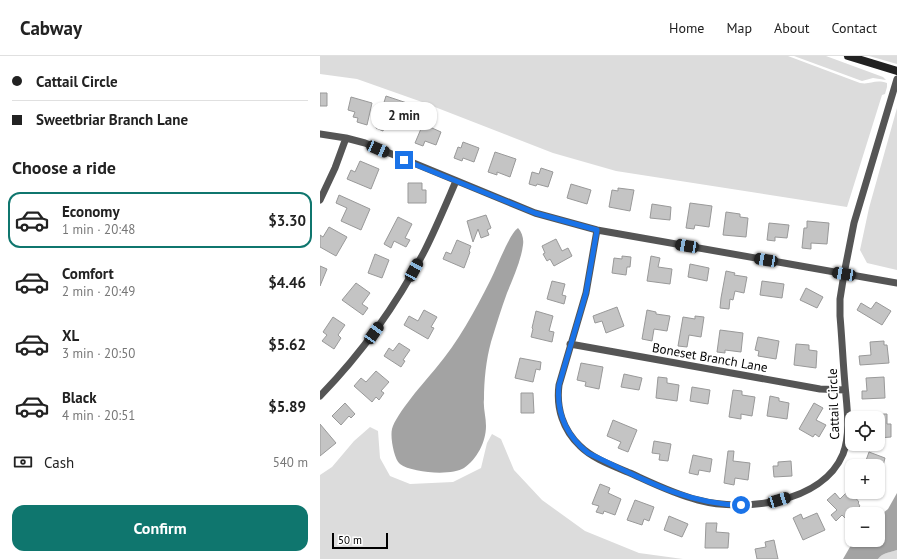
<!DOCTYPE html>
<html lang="en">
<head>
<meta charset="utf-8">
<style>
	:root { --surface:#fff; --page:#f2f2f2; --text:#222; --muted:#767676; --line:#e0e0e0; --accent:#0f766e }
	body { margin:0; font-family:"PT Sans",sans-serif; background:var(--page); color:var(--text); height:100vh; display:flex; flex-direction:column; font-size:15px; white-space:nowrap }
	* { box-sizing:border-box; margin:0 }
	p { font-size:13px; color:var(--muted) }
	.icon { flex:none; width:22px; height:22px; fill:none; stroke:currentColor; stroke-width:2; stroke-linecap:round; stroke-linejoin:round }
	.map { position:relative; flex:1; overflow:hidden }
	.side { display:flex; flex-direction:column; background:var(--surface); width:320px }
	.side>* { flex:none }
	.guide { display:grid; align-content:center; height:88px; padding:0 12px; background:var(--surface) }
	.controls { position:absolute; left:525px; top:355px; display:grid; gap:8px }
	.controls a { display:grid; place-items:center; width:40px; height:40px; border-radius:8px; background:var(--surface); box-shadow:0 1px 3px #0004; font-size:20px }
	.scale { position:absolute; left:12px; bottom:10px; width:56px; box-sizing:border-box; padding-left:4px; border:2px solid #000; border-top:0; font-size:11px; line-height:14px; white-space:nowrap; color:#000; -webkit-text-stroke:3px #fff; paint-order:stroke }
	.end { position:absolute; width:18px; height:18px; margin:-9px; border:5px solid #1a73e8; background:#fff; box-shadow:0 0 0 2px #fff }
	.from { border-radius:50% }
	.bubble { position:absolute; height:28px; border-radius:12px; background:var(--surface); box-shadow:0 1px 3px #0004; font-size:13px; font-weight:800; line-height:28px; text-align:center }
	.car { position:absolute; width:12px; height:24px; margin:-12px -6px; border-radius:5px; box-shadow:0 0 3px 1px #0007; background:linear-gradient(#222 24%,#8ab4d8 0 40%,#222 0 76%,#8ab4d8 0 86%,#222 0) }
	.guide b { display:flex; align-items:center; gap:14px; height:38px; font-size:15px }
	.guide b+b { border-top:1px solid var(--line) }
	.guide i { width:10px; height:10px; background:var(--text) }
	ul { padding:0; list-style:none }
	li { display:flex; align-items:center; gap:12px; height:56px; margin:0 8px 6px; padding:0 4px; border:2px solid transparent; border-radius:12px }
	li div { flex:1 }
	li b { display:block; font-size:15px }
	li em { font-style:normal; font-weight:800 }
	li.on { border-color:var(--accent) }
	li>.icon { width:36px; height:36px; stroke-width:1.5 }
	h2 { padding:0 12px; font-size:18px; line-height:48px }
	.pay { display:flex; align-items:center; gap:10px; height:44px; padding:0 12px; font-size:15px }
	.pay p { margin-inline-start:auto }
	.primary-button { display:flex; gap:8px; margin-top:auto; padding:8px 12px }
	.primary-button a { flex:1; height:46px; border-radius:12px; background:var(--accent); color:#fff; font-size:16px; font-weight:800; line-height:46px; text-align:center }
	header { display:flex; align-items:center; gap:24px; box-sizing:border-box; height:56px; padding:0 20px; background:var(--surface); border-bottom:1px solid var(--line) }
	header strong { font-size:19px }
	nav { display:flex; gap:22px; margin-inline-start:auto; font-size:14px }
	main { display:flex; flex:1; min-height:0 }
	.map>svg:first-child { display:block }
	.green { fill:#dcdcdc }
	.water { fill:#a3a3a3 }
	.building { fill:#c4c4c4; stroke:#999 }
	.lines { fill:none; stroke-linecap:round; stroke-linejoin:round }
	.street { stroke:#555; stroke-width:7 }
	.secondary { stroke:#222; stroke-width:8 }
	.route { stroke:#1a73e8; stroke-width:5 }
	.labels { text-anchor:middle; stroke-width:3.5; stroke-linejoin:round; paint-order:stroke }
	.street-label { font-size:13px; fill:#000; stroke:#fff }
</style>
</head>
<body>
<header>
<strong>Cabway</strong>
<nav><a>Home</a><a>Map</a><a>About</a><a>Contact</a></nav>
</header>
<main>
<section class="side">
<div class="guide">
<b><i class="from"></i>Cattail Circle</b>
<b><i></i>Sweetbriar Branch Lane</b>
</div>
<h2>Choose a ride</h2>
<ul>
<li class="on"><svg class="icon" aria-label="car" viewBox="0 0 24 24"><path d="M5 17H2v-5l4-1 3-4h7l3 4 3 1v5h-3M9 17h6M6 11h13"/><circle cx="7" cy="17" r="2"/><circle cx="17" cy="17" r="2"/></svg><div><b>Economy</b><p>1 min · 20:48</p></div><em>$3.30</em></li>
<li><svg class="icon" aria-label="car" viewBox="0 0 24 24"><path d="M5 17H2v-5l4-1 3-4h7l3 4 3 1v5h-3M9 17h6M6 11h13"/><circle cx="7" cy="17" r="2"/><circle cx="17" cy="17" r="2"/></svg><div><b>Comfort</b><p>2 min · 20:49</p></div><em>$4.46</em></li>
<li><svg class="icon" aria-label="car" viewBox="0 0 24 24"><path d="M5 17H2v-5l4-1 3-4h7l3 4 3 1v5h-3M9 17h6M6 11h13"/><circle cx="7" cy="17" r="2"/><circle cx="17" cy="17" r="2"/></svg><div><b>XL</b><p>3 min · 20:50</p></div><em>$5.62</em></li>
<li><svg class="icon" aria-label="car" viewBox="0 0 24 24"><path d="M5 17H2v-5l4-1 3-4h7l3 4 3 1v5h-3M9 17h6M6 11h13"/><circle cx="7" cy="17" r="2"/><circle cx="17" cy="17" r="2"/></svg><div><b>Black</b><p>4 min · 20:51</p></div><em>$5.89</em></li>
</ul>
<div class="pay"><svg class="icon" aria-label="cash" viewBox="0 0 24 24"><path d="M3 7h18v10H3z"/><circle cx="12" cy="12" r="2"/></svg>Cash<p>540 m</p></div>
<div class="primary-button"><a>Confirm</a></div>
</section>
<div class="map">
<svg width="577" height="503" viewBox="0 0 577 503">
	<rect width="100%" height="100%" fill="#fff"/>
	<path class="green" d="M0 0H468L540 27C551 29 554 23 567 27V31L565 38 562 39 527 151 296 115 233 97 102 46 37 23 0 18Z
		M474 0H506L563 21 566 24 553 22 542 25Z
		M549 0H577V8Z
		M577 52V214L547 207 540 194 549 152Z
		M50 371 58 375 60 402 70 420 90 428 133 426 161 412 167 387 172 378 181 383 194 414 222 444 265 475 319 497 363 503H0V419L12 411 34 385Z
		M577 494V503H558C562 497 571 496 577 494Z"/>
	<path class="water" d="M198 172C202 176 204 183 203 189 201 205 193 222 187 237 181 253 176 270 171 286 166 304 164 325 164 343 163 352 166 361 166 370 166 386 157 403 144 412 132 420 92 417 80 408 74 403 70 381 72 373 76 358 105 325 116 312 138 286 155 255 170 225 176 214 189 178 198 172Z
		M577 437V494C571 496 562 497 558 503H523L534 484H558V461L568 453Z"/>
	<path class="building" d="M0 37H7V50H0Z
		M66 40 87 47 81 67 67 63 63 75 56 72Z
		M31 41 52 47 47 69 37 66 38 62 33 61 35 56 28 54Z
		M103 68 121 76 116 89 105 85 103 90 95 87Z
		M143 86 159 92 154 106 143 102 142 105 134 102 138 91 141 92Z
		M175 96 196 103 190 121 177 116V119L168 116Z
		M40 105 59 113 51 133 27 123 31 114 35 116Z
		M221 112 233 116 228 131 217 128 216 130 209 128 212 116 219 118Z
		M88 127H102V134H106V147H88Z
		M251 128 271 134 267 148 247 142Z
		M298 132 314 134 310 155 289 151 292 134 298 135Z
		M19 139 50 153 41 174 21 165 27 152 16 147Z
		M370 147 392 150 389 171 375 169 374 173 366 172Z
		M332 148 351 151 350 164 330 162Z
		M406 156 420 158V161L428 162 426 181 403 179Z
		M166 159 171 172 167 174 169 179 161 182 158 173 153 186 147 165Z
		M78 161 92 168 85 182 90 184 86 191 74 185 71 192 64 188Z
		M487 165 509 167 507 188 491 187V193L482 192 484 172H487Z
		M449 167 469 169 467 182 455 181V185L447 184Z
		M9 171 27 181 16 200 0 191V179L3 181Z
		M236 183 242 195 248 192 252 200 234 210 230 203 227 205 223 198 225 197 222 190Z
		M137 184 151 190 149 195 150 196 144 212 123 203 126 196 131 198Z
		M55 198 69 204 62 222 48 217Z
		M302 200 311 201 310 211H307L306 219 292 217 294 202 302 203Z
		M331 200 340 202 338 211 352 213 350 228 327 225Z
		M370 208 389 212 387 225 368 221Z
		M0 210 7 213 0 230Z
		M406 215 415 217 414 219 427 221 424 237 415 235 413 244 410 243 409 253 400 252 401 242Z
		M232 225 245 228 242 239 246 240 244 248 227 243Z
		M442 225 464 228 462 242 440 239Z
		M36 227 50 237 42 248 48 252 43 259 22 244Z
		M486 232 503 241 497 252 480 244Z
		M556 246 571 255 562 269 537 254 541 247 551 253Z
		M297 251 304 270 286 277 282 265 275 267 273 260Z
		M104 254 117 261 111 271 114 272 108 283 84 269 89 260 98 265Z
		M327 254 336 256V258L350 260 347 275 334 273 332 285 322 283Z
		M216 255 233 260 229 275 234 276 232 286 211 281 213 273 212 272Z
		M375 260 384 261 381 281 369 279 367 291 358 290 363 261 375 263Z
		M13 261 25 269 18 279 21 282 14 293 2 285 7 279 3 276Z
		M400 274 423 277 421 296 405 294V297L397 296Z
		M438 281 459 285 456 303 438 300 439 295 435 294Z
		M564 285V289H567L569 307 540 309 539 300 551 299 550 286Z
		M79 287 90 294 83 304 85 305 81 311 64 300 69 292 73 295Z
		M476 288 489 289V294L497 295 496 312 474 309Z
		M200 302 221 306 220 314 216 313 213 326 195 322Z
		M261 307 283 311 279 333 265 330 266 326 257 324Z
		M56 315 69 326 61 335 64 337 59 344 56 341 52 346 34 330 41 322 46 326Z
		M304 318 322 322 319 334 301 331Z
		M338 321 347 322V327L359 329 357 345 336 342Z
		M564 321 565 342 542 343V335H547L546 322Z
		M372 331 390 334 388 348 370 345Z
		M413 334 422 335V339L435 341 432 360 421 358V363L409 361Z
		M201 337H213L214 357H201Z
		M450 340 459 342V345L469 347 467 363 447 360Z
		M25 347 35 358 31 362 29 360 21 369 12 360Z
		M494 347 503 352 496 364 506 369 499 381 495 378 493 381 479 373Z
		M558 358H567V368H571V381L558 382Z
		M293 364 317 374 308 396 298 392 301 386 287 380Z
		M0 368 16 387 0 400Z
		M334 385 351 388 348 405 339 404 340 398 332 397Z
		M408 395H414L413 405 430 407 428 424 415 422 414 429 404 427Z
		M549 396 565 402 563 410H544Z
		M373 399 392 403 390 416 379 414 378 419 369 417Z
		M471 405 472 420 454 421 453 410H458V406Z
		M280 428 290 432 288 437 301 443 295 459 284 455 283 458 276 456 279 450 272 448Z
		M529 434 539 446 538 447 540 450 526 463 522 459 516 465 511 459 517 454 507 444 515 437 520 443Z
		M315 444 334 451 329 465 324 463 322 469 307 464Z
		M497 457 505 474 483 484 473 462 481 458 483 463Z
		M349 460 368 468 362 481 344 474Z
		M386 467H397L396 476 409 477 408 492H385Z
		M454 484 458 503H437L435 493 446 491 445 486Z"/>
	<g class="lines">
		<path class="street" d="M0 78 26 82 45 87 215 157 277 174 577 227
			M0 144 15 112 26 82
			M277 174 266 237 239 329C236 352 243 374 260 390 273 403 294 410 310 417 332 427 354 438 378 444 423 456 502 448 523 398 531 377 527 352 525 329 523 306 522 283 520 260V243L524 218 534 167 577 23
			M250 288 500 333 525 334
			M0 340C42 297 77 248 105 194 116 172 126 148 136 125"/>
		<path class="secondary" d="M528 0 577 15"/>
	</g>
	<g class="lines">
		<path class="route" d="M84 104 215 157 277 174 266 237 239 329C236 357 247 380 268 397 317 420 366 449 421 449"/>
	</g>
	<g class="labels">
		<g class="street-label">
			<text transform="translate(390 301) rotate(10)" y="5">Boneset Branch Lane</text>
			<text transform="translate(513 348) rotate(-92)" y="5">Cattail Circle</text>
		</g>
	</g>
</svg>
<div class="controls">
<a><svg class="icon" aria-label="locate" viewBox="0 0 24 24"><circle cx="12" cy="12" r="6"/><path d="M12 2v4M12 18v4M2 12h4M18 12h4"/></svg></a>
<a>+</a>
<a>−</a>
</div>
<div class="scale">50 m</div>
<i class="end from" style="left:421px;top:449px"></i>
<i class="end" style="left:84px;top:104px"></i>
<div class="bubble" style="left:51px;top:46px;width:66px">2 min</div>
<i class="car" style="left:58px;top:93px;rotate:113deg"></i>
<i class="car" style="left:367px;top:190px;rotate:280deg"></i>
<i class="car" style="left:446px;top:204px;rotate:280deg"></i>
<i class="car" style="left:94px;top:214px;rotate:28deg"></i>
<i class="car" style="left:524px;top:218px;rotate:280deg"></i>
<i class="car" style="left:54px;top:277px;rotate:35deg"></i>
<i class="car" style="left:459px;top:444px;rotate:73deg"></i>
</div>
</main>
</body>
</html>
